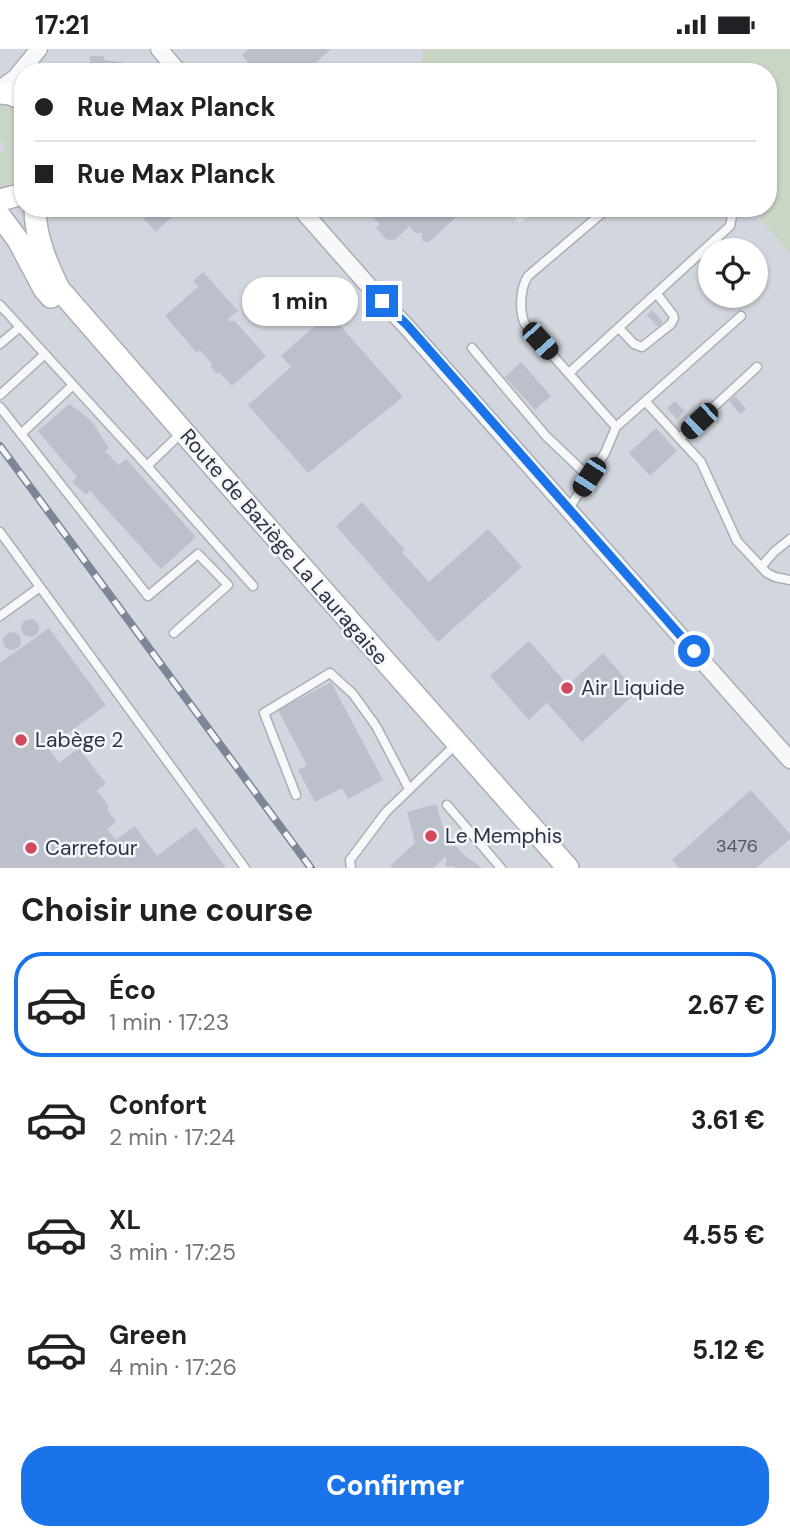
<!DOCTYPE html>
<html lang="fr">
<head>
<meta charset="utf-8">
<style>
	:root { --surface:#fff; --page:#f2f2f2; --text:#202124; --muted:#757577; --line:#e0e0e0; --accent:#1a73e8 }
	body { margin:0; font-family:"DM Sans",sans-serif; background:var(--page); color:var(--text); height:100vh; display:flex; flex-direction:column; font-size:26px; white-space:nowrap }
	* { box-sizing:border-box; margin:0 }
	p { font-size:23px; color:var(--muted) }
	.icon { flex:none; width:38px; height:38px; fill:none; stroke:currentColor; stroke-width:2; stroke-linecap:round; stroke-linejoin:round }
	.map { position:relative; height:819px; overflow:hidden }
	.sheet { display:flex; flex-direction:column; background:var(--surface); flex:1 }
	.sheet>* { flex:none }
	.banner { position:absolute; left:14px; top:14px; width:763px; height:154px; border-radius:28px; box-shadow:0 2px 5px #0004; display:grid; align-content:center; height:154px; padding:0 21px; background:var(--surface) }
	.tools { position:absolute; left:698px; top:189px; display:grid; gap:14px }
	.tools a { display:grid; place-items:center; width:70px; height:70px; border-radius:50%; background:var(--surface); box-shadow:0 2px 5px #0004; font-size:35px }
	.end { position:absolute; width:32px; height:32px; margin:-16px; border:9px solid #1a73e8; background:#fff; box-shadow:0 0 0 4px #fff }
	.from { border-radius:50% }
	.bubble { position:absolute; height:49px; border-radius:24px; background:var(--surface); box-shadow:0 2px 5px #0004; font-size:23px; font-weight:700; line-height:49px; text-align:center }
	.car { position:absolute; width:21px; height:42px; margin:-21px -10px; border-radius:9px; box-shadow:0 0 5px 2px #0007; background:linear-gradient(#222 24%,#8ab4d8 0 40%,#222 0 76%,#8ab4d8 0 86%,#222 0) }
	.banner b { display:flex; align-items:center; gap:24px; height:66px; font-size:26px }
	.banner b+b { border-top:2px solid var(--line) }
	.banner i { width:18px; height:18px; background:var(--text) }
	ul { padding:0; list-style:none }
	li { display:flex; align-items:center; gap:21px; height:105px; margin:0 14px 10px; padding:0 7px; border:4px solid transparent; border-radius:28px }
	li div { flex:1 }
	li b { display:block; font-size:26px }
	li em { font-style:normal; font-weight:700 }
	li.active { border-color:var(--accent) }
	li>.icon { width:63px; height:63px; stroke-width:1.5 }
	h2 { padding:0 21px; font-size:32px; line-height:84px }
	.cta { display:flex; gap:14px; margin-top:auto; padding:14px 21px }
	.cta a { flex:1; height:80px; border-radius:28px; background:var(--accent); color:#fff; font-size:28px; font-weight:700; line-height:80px; text-align:center }
	.status { display:flex; justify-content:space-between; align-items:center; height:49px; padding:0 35px; background:var(--surface); direction:ltr }
	.status svg { height:19px; fill:currentColor }
	.map>svg:first-child { display:block }
	.built { fill:#d2d6de; fill-rule:evenodd }
	.green { fill:#c9d6c5 }
	.building { fill:#bbc0ca }
	.lines { fill:none; stroke-linecap:round; stroke-linejoin:round }
	.service-casing { stroke:#a9aeb7; stroke-width:11 }
	.minor-casing { stroke:#a9aeb7; stroke-width:19 }
	.secondary-casing { stroke:#a9aeb7; stroke-width:24 }
	.service { stroke:#f7f8fa; stroke-width:8 }
	.minor { stroke:#f7f8fa; stroke-width:16 }
	.secondary { stroke:#fff; stroke-width:21 }
	.rail-casing { stroke:#7d8696; stroke-width:8 }
	.rail { stroke:#f4f6f9; stroke-width:5; stroke-dasharray:16; stroke-linecap:butt }
	.route { stroke:#1a73e8; stroke-width:9 }
	.poi-dot { fill:#d1495b; stroke:#f4f6f9; stroke-width:2.5 }
	.labels { text-anchor:middle; stroke-width:5; stroke-linejoin:round; paint-order:stroke }
	.number-label { font-size:18px; fill:#4f5766 }
	.street-label { font-size:21px; fill:#2b3445; stroke:#f4f6f9 }
	.poi-label { font-size:21px; fill:#2b3445; stroke:#f4f6f9; text-anchor:start }
</style>
</head>
<body>
<div class="status"><b>17:21</b><svg viewBox="0 0 49 12"><path d="M0 12V9h3v3zM5 12V6h3v6zM10 12V3h3v9zM15 12V0h3v12zM26 1h20v11H26zM47 4h2v5h-2z"/></svg></div>
<div class="map">
<svg width="790" height="819" viewBox="0 0 790 819">
	<rect width="100%" height="100%" fill="#e4e7ec"/>
	<path class="built" d="M0 0H422L420 23H23V159H506L520 174 537 159H751L790 204V819H0ZM710 201H756V247H710Z"/>
	<path class="green" d="M422 0H790V204L751 159H768V23H420Z
		M0 55 11 57 23 62V134L18 137 0 141V105L5 101V94L0 91Z"/>
	<path class="building" d="M249 0H331L305 23H256L242 6Z
		M90 7H104V11L121 13 143 23H90Z
		M134 159H171V169L156 183Z
		M365 159H446L455 169 428 194 422 191V184H415L409 177 396 190 390 191 386 190 376 179 380 176Z
		M203 223 238 262 228 270 231 273 234 271 266 307 232 337 219 323 217 325 210 317 212 315 200 301 197 304 165 267 198 238 193 232Z
		M652 261 663 273 658 278 647 266Z
		M329 264 403 348 308 424 248 356 291 318 281 307Z
		M521 313 551 347 535 361 505 328Z
		M735 347 746 360 740 365 729 352Z
		M675 352 685 362 677 370 667 359Z
		M69 355 81 363 93 374 109 399 105 402 119 416 126 410 196 488 161 520 90 442 86 446 72 433 77 428 38 382Z
		M656 379 677 402 650 427 629 404Z
		M362 453 405 501 402 503 429 533 488 480 522 518 438 593 336 477Z
		M21 579a9 9 0 1 1 18 0a9 9 0 1 1-18 0Z
		M49 579 106 656 48 699 59 714 79 699 106 735 97 741 109 758 107 760 116 773 107 780 116 791 135 777 157 807 196 778 226 819H0V614Z
		M3 592a9 9 0 1 1 18 0a9 9 0 1 1-18 0Z
		M529 592 568 636 603 604 637 643 582 693 547 654 529 671 490 627Z
		M331 633 383 731 348 750 342 739 315 753 298 721 307 716 278 661Z
		M751 741 790 785V790L756 819H679L672 811Z
		M436 755 444 780 450 790 464 806 482 819H455L452 817 449 818 445 816 447 810 445 808 433 819H393L390 817 415 794 407 763Z"/>
	<g class="lines">
		<g class="service-casing">
			<path id="service" d="M608 159 528 227C520 239 519 262 525 275L616 378
				M0 256 147 417 253 537
				M619 279 634 295 642 298 671 275 674 269 673 266 657 245
				M0 295 20 278
				M472 299 546 387 589 428
				M569 324 730 177 732 167 728 159
				M0 346 45 305
				M645 352 701 413 737 492 767 524 775 528 790 531
				M0 358 148 547 198 505 228 536 174 584
				M21 385 73 336
				M680 389 757 318
				M147 417 174 391
				M568 461 605 404 616 378 741 267
				M0 483 245 819
				M761 518 774 503 790 490
				M0 567 40 538
				M296 746 264 664 330 624 353 645 376 677 409 740
				M447 756 501 819
				M351 819 350 811 386 763 449 702"/>
		</g>
		<g class="minor-casing">
			<path id="minor" d="M159 0 179 23
				M0 40 15 29 39 0
				M300 159 382 252 406 277 790 711"/>
		</g>
		<g class="secondary-casing">
			<path id="secondary" d="M0 44 10 45 23 50
				M0 151 23 145
				M35 159C35 188 47 215 59 240L241 449 568 819
				M0 167 18 191 44 240 51 248"/>
		</g>
		<use href="#service" class="service"/>
		<use href="#minor" class="minor"/>
		<use href="#secondary" class="secondary"/>
		<g class="rail-casing">
			<path id="rail" d="M0 397 311 819"/>
		</g>
		<use href="#rail" class="rail"/>
	</g>
	<g class="lines">
		<path class="route" d="M382 252 407 276 694 602"/>
	</g>
	<g class="poi-dot">
		<circle cx="567" cy="639" r="7"/>
		<circle cx="21" cy="691" r="7"/>
		<circle cx="431" cy="787" r="7"/>
		<circle cx="31" cy="799" r="7"/>
	</g>
	<g class="labels">
		<g class="number-label">
			<text x="737" y="803">3476</text>
		</g>
		<g class="street-label">
			<text transform="translate(284 498) rotate(49)" y="7">Route de Baziège La Lauragaise</text>
		</g>
		<g class="poi-label">
			<text x="581" y="646">Air Liquide</text>
			<text x="35" y="698">Labège 2</text>
			<text x="445" y="794">Le Memphis</text>
			<text x="45" y="806">Carrefour</text>
		</g>
	</g>
</svg>
<div class="tools">
<a><svg class="icon" aria-label="locate" viewBox="0 0 24 24"><circle cx="12" cy="12" r="6"/><path d="M12 2v4M12 18v4M2 12h4M18 12h4"/></svg></a>
</div>
<i class="end from" style="left:694px;top:602px"></i>
<i class="end" style="left:382px;top:252px"></i>
<div class="bubble" style="left:242px;top:228px;width:116px">1 min</div>
<i class="car" style="left:540px;top:292px;rotate:138deg"></i>
<i class="car" style="left:699px;top:372px;rotate:227deg"></i>
<i class="car" style="left:589px;top:428px;rotate:213deg"></i>
<div class="banner">
<b><i class="from"></i>Rue Max Planck</b>
<b><i></i>Rue Max Planck</b>
</div>
</div>
<section class="sheet">
<h2>Choisir une course</h2>
<ul>
<li class="active"><svg class="icon" aria-label="car" viewBox="0 0 24 24"><path d="M5 17H2v-5l4-1 3-4h7l3 4 3 1v5h-3M9 17h6M6 11h13"/><circle cx="7" cy="17" r="2"/><circle cx="17" cy="17" r="2"/></svg><div><b>Éco</b><p>1 min · 17:23</p></div><em>2.67 €</em></li>
<li><svg class="icon" aria-label="car" viewBox="0 0 24 24"><path d="M5 17H2v-5l4-1 3-4h7l3 4 3 1v5h-3M9 17h6M6 11h13"/><circle cx="7" cy="17" r="2"/><circle cx="17" cy="17" r="2"/></svg><div><b>Confort</b><p>2 min · 17:24</p></div><em>3.61 €</em></li>
<li><svg class="icon" aria-label="car" viewBox="0 0 24 24"><path d="M5 17H2v-5l4-1 3-4h7l3 4 3 1v5h-3M9 17h6M6 11h13"/><circle cx="7" cy="17" r="2"/><circle cx="17" cy="17" r="2"/></svg><div><b>XL</b><p>3 min · 17:25</p></div><em>4.55 €</em></li>
<li><svg class="icon" aria-label="car" viewBox="0 0 24 24"><path d="M5 17H2v-5l4-1 3-4h7l3 4 3 1v5h-3M9 17h6M6 11h13"/><circle cx="7" cy="17" r="2"/><circle cx="17" cy="17" r="2"/></svg><div><b>Green</b><p>4 min · 17:26</p></div><em>5.12 €</em></li>
</ul>
<div class="cta"><a>Confirmer</a></div>
</section>
</body>
</html>
